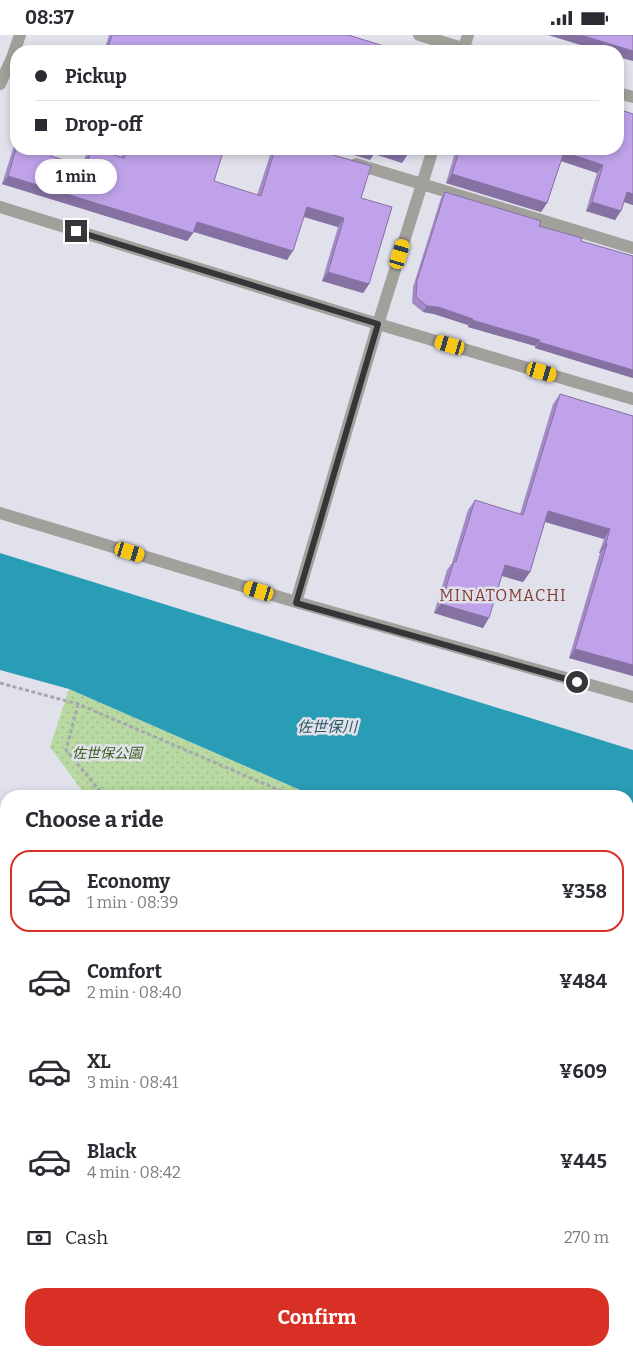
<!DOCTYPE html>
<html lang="en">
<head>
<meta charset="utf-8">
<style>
	:root { --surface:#fff; --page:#f2f2f3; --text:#2b2b33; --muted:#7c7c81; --line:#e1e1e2; --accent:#d93025 }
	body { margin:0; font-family:Bitter,"Noto Sans JP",serif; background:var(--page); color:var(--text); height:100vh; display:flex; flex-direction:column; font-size:19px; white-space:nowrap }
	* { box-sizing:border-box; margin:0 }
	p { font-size:16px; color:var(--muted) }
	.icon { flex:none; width:28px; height:28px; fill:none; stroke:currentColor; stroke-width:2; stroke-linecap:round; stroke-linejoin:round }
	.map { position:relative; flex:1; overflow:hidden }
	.drawer { position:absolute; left:0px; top:755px; width:634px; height:566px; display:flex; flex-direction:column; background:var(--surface); border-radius:20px 20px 0 0; box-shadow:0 2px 8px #0003 }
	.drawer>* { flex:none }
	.guide { position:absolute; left:10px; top:10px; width:614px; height:110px; border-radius:20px; box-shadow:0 2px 8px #0003; display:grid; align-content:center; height:110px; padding:0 25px; background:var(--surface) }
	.end { position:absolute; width:22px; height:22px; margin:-11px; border:6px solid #35353a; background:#fff; box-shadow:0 0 0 2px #fff }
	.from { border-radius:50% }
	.bubble { position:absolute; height:35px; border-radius:18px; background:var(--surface); box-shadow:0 2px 8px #0003; font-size:16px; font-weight:700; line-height:35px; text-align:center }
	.car { position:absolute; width:15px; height:30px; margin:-15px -8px; border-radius:6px; box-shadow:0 0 4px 1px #0007; background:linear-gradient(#f5c518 24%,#345 0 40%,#f5c518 0 76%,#345 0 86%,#f5c518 0) }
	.guide b { display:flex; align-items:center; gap:18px; height:48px; font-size:19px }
	.guide b+b { border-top:1px solid var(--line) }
	.guide i { width:12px; height:12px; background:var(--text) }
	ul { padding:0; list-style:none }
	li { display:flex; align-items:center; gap:15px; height:82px; margin:0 10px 8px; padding:0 15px; border:2px solid transparent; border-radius:20px }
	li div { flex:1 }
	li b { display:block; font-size:19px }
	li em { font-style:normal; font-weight:700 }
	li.active { border-color:var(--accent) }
	li>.icon { width:45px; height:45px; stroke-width:1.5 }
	h2 { padding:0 25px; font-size:22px; line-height:60px }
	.pay { display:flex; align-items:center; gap:12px; height:55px; padding:0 25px; font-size:19px }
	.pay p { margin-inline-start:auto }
	.primary-button { display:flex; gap:10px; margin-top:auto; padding:10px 25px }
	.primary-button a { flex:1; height:58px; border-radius:20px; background:var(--accent); color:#fff; font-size:20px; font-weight:700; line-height:58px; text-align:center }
	.status { display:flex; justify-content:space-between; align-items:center; height:35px; padding:0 25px; background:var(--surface); direction:ltr }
	.status svg { height:14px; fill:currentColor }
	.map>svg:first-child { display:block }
	.grass { fill:url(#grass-dots) }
	.pitch { fill:#b8daa2 }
	.water { fill:#299cb6 }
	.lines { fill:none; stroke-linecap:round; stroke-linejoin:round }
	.path { stroke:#a7a7b0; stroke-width:3; stroke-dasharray:4 2.5; stroke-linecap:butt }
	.minor { stroke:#a2a09b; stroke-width:12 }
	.wall { fill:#a48bc8 }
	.shaded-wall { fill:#8671a3 }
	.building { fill:#bfa2e9; stroke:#8671a3 }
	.route { stroke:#35353a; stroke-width:6 }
	.labels { text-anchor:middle; stroke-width:5; stroke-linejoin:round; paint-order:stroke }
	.park-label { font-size:14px; font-style:italic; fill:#3c611b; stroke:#e1e1ec }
	.water-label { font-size:15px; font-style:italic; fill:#2a5864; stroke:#e1e1ec }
	.quarter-label { font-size:16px; letter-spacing:1px; fill:#843e30; stroke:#e1e1ec }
</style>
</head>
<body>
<div class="status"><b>08:37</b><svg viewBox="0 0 49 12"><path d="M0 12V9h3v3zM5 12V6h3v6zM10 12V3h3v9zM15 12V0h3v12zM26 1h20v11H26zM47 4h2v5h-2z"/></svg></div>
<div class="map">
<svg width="633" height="1321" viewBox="0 0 633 1321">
	<defs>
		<pattern id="grass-dots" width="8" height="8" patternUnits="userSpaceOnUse" patternTransform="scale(1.25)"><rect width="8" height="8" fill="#b8daa2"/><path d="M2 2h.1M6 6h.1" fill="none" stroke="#9fbc8c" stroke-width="1.8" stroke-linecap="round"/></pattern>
	</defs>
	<rect width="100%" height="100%" fill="#e1e1ec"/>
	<path class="grass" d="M69 654 314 761H86L50 712Z
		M628 899 633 902V1321H317L314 1315H628Z
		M6 1028V1229L0 1213V1032Z"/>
	<path class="pitch" d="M628 1223 633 1232V1321H423L434 1315H628Z"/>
	<path class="water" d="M0 518 633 715V902L628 900V761H314L69 654 0 635Z"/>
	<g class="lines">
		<path class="path" d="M0 648 78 669 293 761
			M78 669 66 715 104 761
			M628 789 633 775
			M628 923 633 926
			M628 1117 633 1124"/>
		<path class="minor" d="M419 0 473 16
			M463 16 468 0
			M0 49 12 23 20 0
			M618 58 633 62
			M356 129 633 213
			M0 172 378 289 633 364
			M0 478 296 567 633 662
			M296 567 378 289 433 114
			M628 1185 633 1187
			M368 1321 377 1315"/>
	</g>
	<path class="wall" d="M109 0H348L400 16H104Z
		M621 75 633 79V170L624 167 615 185 586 176 597 138 561 126 547 168 541 177 446 148 456 114H618L619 77Z
		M16 104V114L51 121 83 131 85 122 91 114 121 122 124 114H224L214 146 257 160 272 114H313L361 163 369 249 363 258 322 246 338 192 304 182 287 225 194 197 187 206 2 149Z
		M445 157 581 206 633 221V343L535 313V311L468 292V290L434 279 423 277 412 268 413 252 441 163Z
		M560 359 633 381V641L569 623 600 518H599L604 504 545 487 530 537 523 547 502 541 483 593 434 578 447 535 452 528 468 475 475 465 520 479 553 369Z"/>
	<path class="shaded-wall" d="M548 0H581L633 16V26L618 22V16H600Z
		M334 114H390L408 119 402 128 374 119 370 125Z
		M564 117 603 130 597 138 558 125Z
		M452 139 547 168 541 177 446 148Z
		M8 141 193 198 187 206 2 149Z
		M627 157 633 159V170L621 166Z
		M592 167 621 176 615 185 586 176Z
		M307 172 344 183 338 192 301 181Z
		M197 187 293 216 287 225 191 196Z
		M328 237 369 249 363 258 322 246Z
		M427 271 438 272 473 284 468 290 434 279 423 277Z
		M472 285 540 305 535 311 468 292Z
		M539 307 633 335V343L535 313Z
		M548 476 610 494 604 504 542 486Z
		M606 508 607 509 600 518H599Z
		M505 530 530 537 523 547 499 540Z
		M441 569 489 583 483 593 434 578Z
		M575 614 633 630V641L569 623Z"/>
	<path class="building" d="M112 0H348L400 16H107Z
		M581 0H633V16Z
		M621 75 633 79V159L627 157 621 176 592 167 603 130 564 117 547 168 452 139 460 114H618V76L620 77Z
		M16 114H53L51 121 86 132 91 114H94L124 123 127 114H224L214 146 261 161 275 114H313L371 131 361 163 392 172 369 249 328 237 344 183 307 172 293 216 197 187 193 198 8 141Z
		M369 114H377L376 116Z
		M390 114H410L408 119Z
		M445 157 541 186 539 191 582 203 581 206 633 221V335L539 307 540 305 472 285 473 284 438 272 427 271 416 262 417 246Z
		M560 359 633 381V630L575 614 607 509 606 508 610 494 548 476 530 537 505 530 489 583 441 569 454 526 456 527 475 465 523 480Z
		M0 1252 6 1273V1315H19L21 1321H0Z"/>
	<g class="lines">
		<path class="route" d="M76 196 378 289 296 568 577 647"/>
	</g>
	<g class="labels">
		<g class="park-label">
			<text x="107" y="723">佐世保公園</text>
		</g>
		<g class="water-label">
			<text x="327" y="697">佐世保川</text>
		</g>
		<g class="quarter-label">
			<text x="503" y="566">MINATOMACHI</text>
		</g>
	</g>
</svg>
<i class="end from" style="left:577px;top:647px"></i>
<i class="end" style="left:76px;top:196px"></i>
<div class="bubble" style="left:35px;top:124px;width:82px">1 min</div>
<i class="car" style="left:400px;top:219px;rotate:17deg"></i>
<i class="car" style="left:450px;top:310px;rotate:286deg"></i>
<i class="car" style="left:542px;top:337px;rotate:106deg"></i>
<i class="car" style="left:130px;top:517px;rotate:107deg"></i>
<i class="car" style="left:259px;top:556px;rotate:287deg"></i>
<div class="guide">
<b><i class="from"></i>Pickup</b>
<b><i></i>Drop-off</b>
</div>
<section class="drawer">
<h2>Choose a ride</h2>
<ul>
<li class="active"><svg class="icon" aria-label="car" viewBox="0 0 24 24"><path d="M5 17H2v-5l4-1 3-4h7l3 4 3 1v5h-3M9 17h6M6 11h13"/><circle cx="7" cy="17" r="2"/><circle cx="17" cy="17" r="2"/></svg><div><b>Economy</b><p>1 min · 08:39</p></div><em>¥358</em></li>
<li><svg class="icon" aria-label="car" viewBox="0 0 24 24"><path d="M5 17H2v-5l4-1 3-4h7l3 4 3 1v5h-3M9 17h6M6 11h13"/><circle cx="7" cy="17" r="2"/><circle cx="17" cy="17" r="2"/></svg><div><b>Comfort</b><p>2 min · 08:40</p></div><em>¥484</em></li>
<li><svg class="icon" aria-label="car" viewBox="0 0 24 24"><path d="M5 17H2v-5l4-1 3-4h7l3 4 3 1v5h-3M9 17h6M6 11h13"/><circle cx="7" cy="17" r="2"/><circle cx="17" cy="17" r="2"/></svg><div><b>XL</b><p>3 min · 08:41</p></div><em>¥609</em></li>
<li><svg class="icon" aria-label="car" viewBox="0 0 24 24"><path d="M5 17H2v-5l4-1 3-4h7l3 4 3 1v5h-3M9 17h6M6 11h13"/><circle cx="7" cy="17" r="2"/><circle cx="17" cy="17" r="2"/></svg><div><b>Black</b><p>4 min · 08:42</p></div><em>¥445</em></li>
</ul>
<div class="pay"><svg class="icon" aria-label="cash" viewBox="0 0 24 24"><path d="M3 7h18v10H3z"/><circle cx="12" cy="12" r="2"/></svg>Cash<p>270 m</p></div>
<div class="primary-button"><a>Confirm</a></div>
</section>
</div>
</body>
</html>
